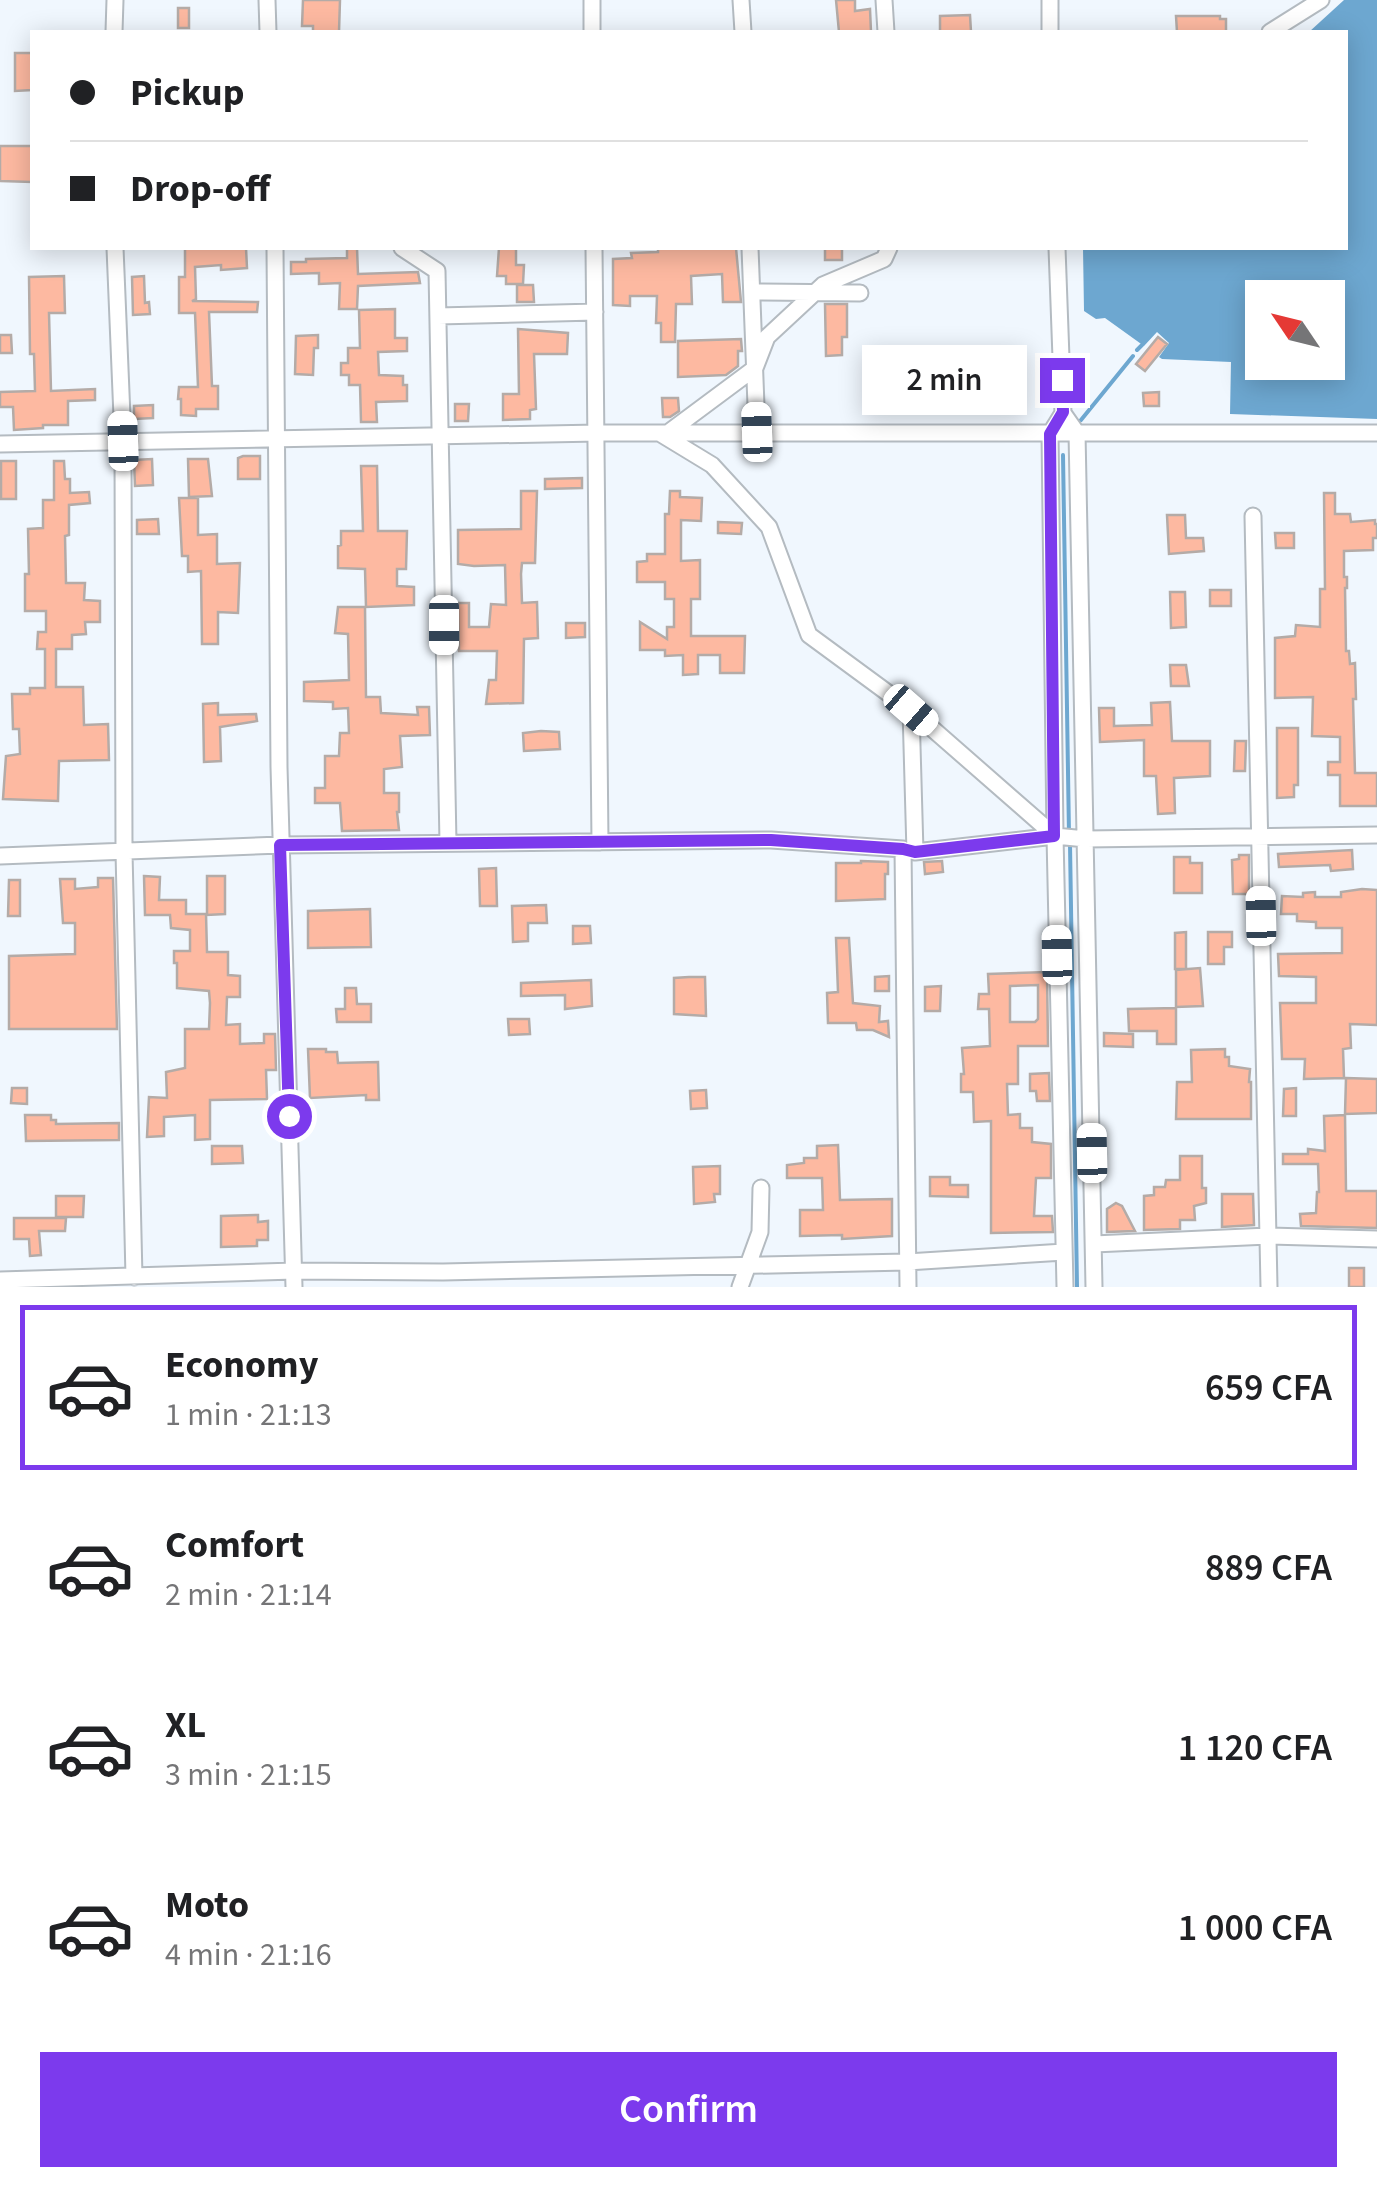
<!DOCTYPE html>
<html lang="en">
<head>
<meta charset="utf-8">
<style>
	:root { --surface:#fff; --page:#f6f6f6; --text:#202124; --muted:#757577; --line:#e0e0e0; --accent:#7c3aed }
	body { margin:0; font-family:"Source Sans 3",sans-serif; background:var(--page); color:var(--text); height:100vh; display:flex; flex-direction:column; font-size:38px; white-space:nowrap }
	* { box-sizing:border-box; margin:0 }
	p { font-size:32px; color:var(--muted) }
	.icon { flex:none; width:55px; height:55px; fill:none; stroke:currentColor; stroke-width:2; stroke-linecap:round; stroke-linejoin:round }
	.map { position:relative; height:1287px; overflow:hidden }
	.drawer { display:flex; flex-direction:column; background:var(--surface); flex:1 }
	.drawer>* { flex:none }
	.banner { position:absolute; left:30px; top:30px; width:1318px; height:220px; border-radius:0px; box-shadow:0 5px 25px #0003; display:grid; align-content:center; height:220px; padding:0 40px; background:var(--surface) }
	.needle { width:65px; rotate:305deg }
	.controls { position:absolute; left:1245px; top:280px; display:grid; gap:20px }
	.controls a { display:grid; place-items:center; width:100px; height:100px; border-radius:0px; background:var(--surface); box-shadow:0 5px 25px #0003; font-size:50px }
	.end { position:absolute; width:45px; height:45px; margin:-22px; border:12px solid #7c3aed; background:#fff; box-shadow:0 0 0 5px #fff }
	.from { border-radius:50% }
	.bubble { position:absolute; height:70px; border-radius:0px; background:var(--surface); box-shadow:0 5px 25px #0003; font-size:32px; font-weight:600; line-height:70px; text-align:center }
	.car { position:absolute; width:30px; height:60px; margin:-30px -15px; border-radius:12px; box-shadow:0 0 8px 2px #0007; background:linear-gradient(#fff 24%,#345 0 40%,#fff 0 76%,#345 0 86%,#fff 0) }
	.banner b { display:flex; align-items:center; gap:35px; height:95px; font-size:38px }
	.banner b+b { border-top:2px solid var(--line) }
	.banner i { width:25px; height:25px; background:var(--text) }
	ul { padding:18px 0 0; list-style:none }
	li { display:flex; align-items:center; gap:30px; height:165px; margin:0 20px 15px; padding:0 20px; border:5px solid transparent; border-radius:0px }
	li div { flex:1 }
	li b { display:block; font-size:38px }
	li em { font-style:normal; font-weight:600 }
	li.selected { border-color:var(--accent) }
	li>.icon { width:90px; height:90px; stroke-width:1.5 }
	.primary-button { display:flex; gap:20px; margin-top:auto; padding:20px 40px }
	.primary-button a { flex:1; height:115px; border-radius:0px; background:var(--accent); color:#fff; font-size:40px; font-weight:600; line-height:115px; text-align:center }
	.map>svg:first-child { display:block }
	.water { fill:#6da7d0; fill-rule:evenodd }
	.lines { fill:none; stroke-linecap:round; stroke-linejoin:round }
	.stream { stroke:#6da7d0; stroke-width:4 }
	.building { fill:#fdb9a1; stroke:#b4aba7; stroke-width:2.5; fill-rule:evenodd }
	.minor-casing { stroke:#b4bbc1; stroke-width:19 }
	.minor { stroke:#fff; stroke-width:15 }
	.route { stroke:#7c3aed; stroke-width:12 }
</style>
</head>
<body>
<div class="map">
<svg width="1377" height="1287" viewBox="0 0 1377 1287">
	<rect width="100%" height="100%" fill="#f0f7fe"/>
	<path class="water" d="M1344 0H1377V419L1230 414 1231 362 1162 359 1159 357 1169 343 1157 332 1144 346 1105 318 1096 319 1084 311 1083 248H1345V32H1309ZM1262 298H1328V362H1262Z"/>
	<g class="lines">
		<path class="stream" d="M1137 350 1142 345
			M1081 420 1133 356
			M1063 455 1069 835
			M1070 844 1077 1287"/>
	</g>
	<path class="building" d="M303 0H340L339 32H313V26H302Z
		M836 0H855V11L870 9 871 32H839Z
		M178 8H189V28H178Z
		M970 15 971 32H940V16Z
		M1176 16H1220V19H1226V32H1177Z
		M15 53H32V90L15 91Z
		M0 146H32V182L0 181Z
		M185 248H246L247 268 221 270V265L195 267 196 299 192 301 258 302 257 312H209L212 386H218V409H196V416L181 415V399H178L179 387H198L195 313H179V277H185Z
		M347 248H357L358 274 418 272 420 283 358 286 357 309H339L340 283 319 284V273L291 274V262H306V259L347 258Z
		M499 248H516V265H524L523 284H506V276H497Z
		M658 248H736L741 302H723L722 274 691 276 692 304H676L675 342H661V323H656L657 296H630V306L613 305V259L632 258 631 253 658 252Z
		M825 248H842V260H825Z
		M64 276 65 313H49L51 391 95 389V400L68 401V425H43V428L14 430 13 407H0V392L35 391 34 354H30L29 277Z
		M144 276 145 303 149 302 150 314 133 315 132 277Z
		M517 285H533L534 302H517Z
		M825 304H847V337H842V355L826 356Z
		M395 309V338H407V351L378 352 379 375 403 376V385H407V401L376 402 377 422H361L360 385H349V375H341V363H348V348H360L359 310Z
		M518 329 568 333 567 354H534L536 409 530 410V419L503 420V394H519Z
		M0 335H11L12 353H0Z
		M318 335V348H314L313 375 295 374 296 336Z
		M1158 337 1167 344 1145 371 1136 364Z
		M741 339 742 351H738V366L726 375 678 377V341Z
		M1159 392V406H1144L1143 393Z
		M662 398H678L679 411 670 417H663Z
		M455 404H469L468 421H455Z
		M153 405V418L134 419V406Z
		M243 456H260V479H238V458Z
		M152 459 153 485 135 486 134 460Z
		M188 459H208L212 496 189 497Z
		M1 461H16V499H1Z
		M54 461H64L65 479H70V493L89 492 90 503 69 505V535L65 536 66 583H85L84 600 100 601V622H85L86 634 72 635V649H56V687H83L84 725 108 724 109 760 59 761 58 801 3 799 6 756 20 754 19 729H13L12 694H30V688H45V649H37L38 632H46V611H25V574H29L28 529 43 528V500H54Z
		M361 466H377L378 531H407L406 569H397V586L414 587V605L366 607 365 569 338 568V546L341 545V531H363Z
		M582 478V488L545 489V479Z
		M521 491H537L535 563H522L521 574 522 603 537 602 538 638 524 639 523 703 486 704 489 680H496L497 651H459L458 603H469V627H489L491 604 506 605 505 565 474 566 458 564V530L521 529Z
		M670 491H680V497L702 498 701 521 681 520V561L700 560V599H691V636H745L744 673H720V655H698V674L683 675V655L665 656V650H640V622L667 639V627H674V599H665V582H637V562L647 561V554H665V514H669Z
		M1324 493H1335V514H1350L1351 522 1375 520V524H1377V538H1373V550L1344 551V577H1347V588H1345L1346 651H1349L1350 664 1355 663 1356 699H1353L1355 773H1377V806H1340V775H1328V762H1340V737L1312 736 1313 697 1275 698V638L1295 636 1296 625 1320 627V589H1325Z
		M179 498H198V535L217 534V564L240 563 238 613 218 612V644H202L201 571 188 572V556H182Z
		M1167 515H1185L1186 538H1203L1204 551 1169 554Z
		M158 519 159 534H137V520Z
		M718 522 742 523 741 534 718 533Z
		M1275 533H1294V548H1276Z
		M1210 590H1231V606H1210Z
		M1170 592H1185L1186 627 1171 628Z
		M338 607H365L366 697H380L381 713 418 715 417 707H429L430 735 400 736 402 767 384 769V793H399V812H397L399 830 342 831 340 803H315V788H325V756H339L340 733H349L348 708 333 709V702L304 701V682L349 680 348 634 335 633Z
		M566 623H585V637L566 638Z
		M1170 665H1186L1189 686H1171Z
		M1170 702 1172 741H1210V776L1174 778 1175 813 1158 814 1156 776H1144V740L1100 742 1099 708H1114V726L1152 725 1151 703Z
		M218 703V715L256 714 257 721 220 727 221 761 204 762 203 704Z
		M1277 728H1298V785H1294V797L1277 798Z
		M541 731 559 732 560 749 524 751 523 733Z
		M1235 741H1246L1245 771H1234Z
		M1352 850 1353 869 1331 871 1330 865 1279 867 1278 854Z
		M1239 855H1249V894H1233L1232 860 1239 859Z
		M1174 857H1190V863H1202V893H1174Z
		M861 861 888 862V874H885V899L836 901V863H861Z
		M942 861 943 872 925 874 924 862Z
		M496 868 497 906H480L479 869Z
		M144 876 160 877 159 900H186V914H206L207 952H228V975L240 976V997H227L226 1025 240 1024V1044L264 1043V1034H275L276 1070H266L267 1099 210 1100V1139L195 1140V1115L164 1117V1136L147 1137 149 1097 167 1098 166 1072 185 1068V1029H209L210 1003 209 991 177 988V963H174V951H190V930L171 928 170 915H145Z
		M207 876H225V914L207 915Z
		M98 878H113L117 1029H9V956L75 954V923H63L60 879H75V889L98 887Z
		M9 880H20V916H8Z
		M1362 889 1377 890V1025L1350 1024 1351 1048 1343 1049 1344 1078 1304 1079 1305 1059H1282L1280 1003H1316V977L1279 976 1278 954 1342 953V928H1316V922L1297 921V914H1281L1282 896 1303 897V893L1315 892V897H1341V892Z
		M546 905 547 923H528V941L513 942 512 906Z
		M370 909 371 947 308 948V911Z
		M573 926H590L591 943 573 944Z
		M1186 932V969H1175V933Z
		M1208 932H1232V947H1224V964H1208Z
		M836 938H849L853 1003 880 1006 879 1022 888 1021 889 1037 873 1030H857L856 1023H828L827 993 838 992Z
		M1200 968 1203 1006 1176 1007V970Z
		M1047 972 1048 1046H1018V1084H1007L1008 1115 1020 1114V1128H1032V1142L1051 1144V1178H1036L1034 1216H1052L1053 1232 991 1233V1121L974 1122 973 1092H961V1074H964L962 1048 990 1046 989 1009H978L979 994H989L988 974ZM1038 985V1019L1035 1022H1010V986Z
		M889 976V991H875V977Z
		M689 977H705L706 1016 674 1014V978Z
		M591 980 592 1006 565 1009V995L521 996V983Z
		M941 986 940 1011H925V987Z
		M345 988H356L357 1004H371V1022H337L336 1009H345Z
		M1176 1008V1044H1157V1031H1129L1128 1009Z
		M508 1019H529L530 1034 509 1035Z
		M1104 1033 1133 1034V1047L1104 1046Z
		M308 1049H326V1052H337L338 1063 378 1062 379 1100H366V1095L310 1098Z
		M1225 1049V1057H1229V1066L1250 1069 1249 1082H1251V1119H1176L1177 1082H1192L1191 1050Z
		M1049 1073 1050 1101H1037L1036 1091H1030V1074Z
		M1346 1078 1377 1079V1113L1345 1114Z
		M12 1088H27V1104L11 1103Z
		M1296 1088V1116H1283L1284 1089Z
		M706 1090 707 1108 691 1109 690 1091Z
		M25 1115H51V1120H56V1124L119 1123V1140L26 1141Z
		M1345 1115 1346 1191H1377V1228L1301 1226 1300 1214 1316 1213 1317 1192H1319L1318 1164H1283V1154H1308V1149L1325 1151 1324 1116Z
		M838 1145 840 1200 892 1199V1236L842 1239V1235L800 1236V1210H823L822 1178H787V1165L804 1163V1158H817V1146Z
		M212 1146H242L243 1163 212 1164Z
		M1180 1156H1202V1188H1206V1203L1194 1206 1195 1220H1180V1229L1144 1230V1196L1154 1195V1187H1165L1166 1180H1180Z
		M720 1166V1194H714L715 1202 694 1204 693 1167Z
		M930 1177H950V1185H968V1197L930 1196Z
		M1222 1194H1253L1254 1225 1222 1227Z
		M56 1196H84L83 1217H56Z
		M1116 1203 1122 1206 1135 1231 1107 1232V1209Z
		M258 1215V1222L268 1221V1240H257V1246L221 1247V1216Z
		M14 1218H66L65 1231H39L41 1255 30 1256 29 1239H14Z
		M1349 1268H1364V1287H1349Z"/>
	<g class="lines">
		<g class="minor-casing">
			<path id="minor" d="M267 0 268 32
				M592 0V32
				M741 0 743 32
				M884 0 886 32
				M1050 0V32
				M114 32 115 0
				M1270 32 1321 0
				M115 248 123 441 124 852 134 1277
				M275 248 279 767 294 1287
				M402 248 437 271 448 843
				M594 248 600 842
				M750 248 757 432
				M1057 248 1063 413
				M752 292 860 293
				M438 316 595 312
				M669 432 755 368 767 337 823 285 884 259 889 248
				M661 434 712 465 769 527 809 635 911 710 1055 836
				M0 444 598 433H1377
				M1253 516 1269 1287
				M911 710 915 852
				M903 849 908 1287
				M0 856 281 845 771 840 903 849 915 852 1055 836 1086 839 1377 835
				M1094 1244 1268 1236 1377 1239
				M0 1280 294 1271 443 1272 907 1262 1064 1252
				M740 1287 760 1232 761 1188
				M1065 1287 1055 836 1050 434 1063 413 1077 433 1094 1287"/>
		</g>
		<use href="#minor" class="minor"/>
	</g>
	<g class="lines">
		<path class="route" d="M289 1116 280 845 771 840 903 849 915 852 1054 836 1050 434 1063 412 1062 380"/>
	</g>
</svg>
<div class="controls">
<a><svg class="needle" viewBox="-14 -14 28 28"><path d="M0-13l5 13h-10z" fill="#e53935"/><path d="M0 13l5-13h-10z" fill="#757577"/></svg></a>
</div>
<i class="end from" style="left:289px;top:1116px"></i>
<i class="end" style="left:1062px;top:380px"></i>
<div class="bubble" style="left:862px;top:345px;width:165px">2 min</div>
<i class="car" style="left:757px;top:432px;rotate:358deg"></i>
<i class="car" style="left:123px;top:441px;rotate:358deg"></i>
<i class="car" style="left:444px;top:625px;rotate:180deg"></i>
<i class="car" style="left:911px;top:710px;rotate:131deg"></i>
<i class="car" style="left:1261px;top:916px;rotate:359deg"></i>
<i class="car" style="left:1057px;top:955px;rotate:359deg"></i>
<i class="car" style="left:1092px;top:1153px;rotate:359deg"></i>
<div class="banner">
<b><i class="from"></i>Pickup</b>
<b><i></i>Drop-off</b>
</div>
</div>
<section class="drawer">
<ul>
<li class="selected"><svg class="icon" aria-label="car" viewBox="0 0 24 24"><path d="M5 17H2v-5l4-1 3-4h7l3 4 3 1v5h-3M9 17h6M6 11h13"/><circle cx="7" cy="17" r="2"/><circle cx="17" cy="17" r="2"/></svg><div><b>Economy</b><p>1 min · 21:13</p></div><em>659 CFA</em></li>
<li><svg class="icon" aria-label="car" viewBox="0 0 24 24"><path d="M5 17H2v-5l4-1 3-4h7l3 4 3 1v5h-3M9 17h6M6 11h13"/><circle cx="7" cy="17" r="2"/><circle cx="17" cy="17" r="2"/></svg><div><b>Comfort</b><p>2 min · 21:14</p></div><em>889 CFA</em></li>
<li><svg class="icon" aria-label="car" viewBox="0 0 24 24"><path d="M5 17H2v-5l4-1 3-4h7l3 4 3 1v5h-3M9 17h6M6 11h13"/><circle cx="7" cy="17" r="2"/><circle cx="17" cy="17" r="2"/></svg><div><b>XL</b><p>3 min · 21:15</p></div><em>1 120 CFA</em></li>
<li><svg class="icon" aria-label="car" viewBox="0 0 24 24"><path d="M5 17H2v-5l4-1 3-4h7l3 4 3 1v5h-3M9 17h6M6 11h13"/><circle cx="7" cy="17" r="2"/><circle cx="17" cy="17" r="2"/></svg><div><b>Moto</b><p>4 min · 21:16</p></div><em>1 000 CFA</em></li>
</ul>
<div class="primary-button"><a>Confirm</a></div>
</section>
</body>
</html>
